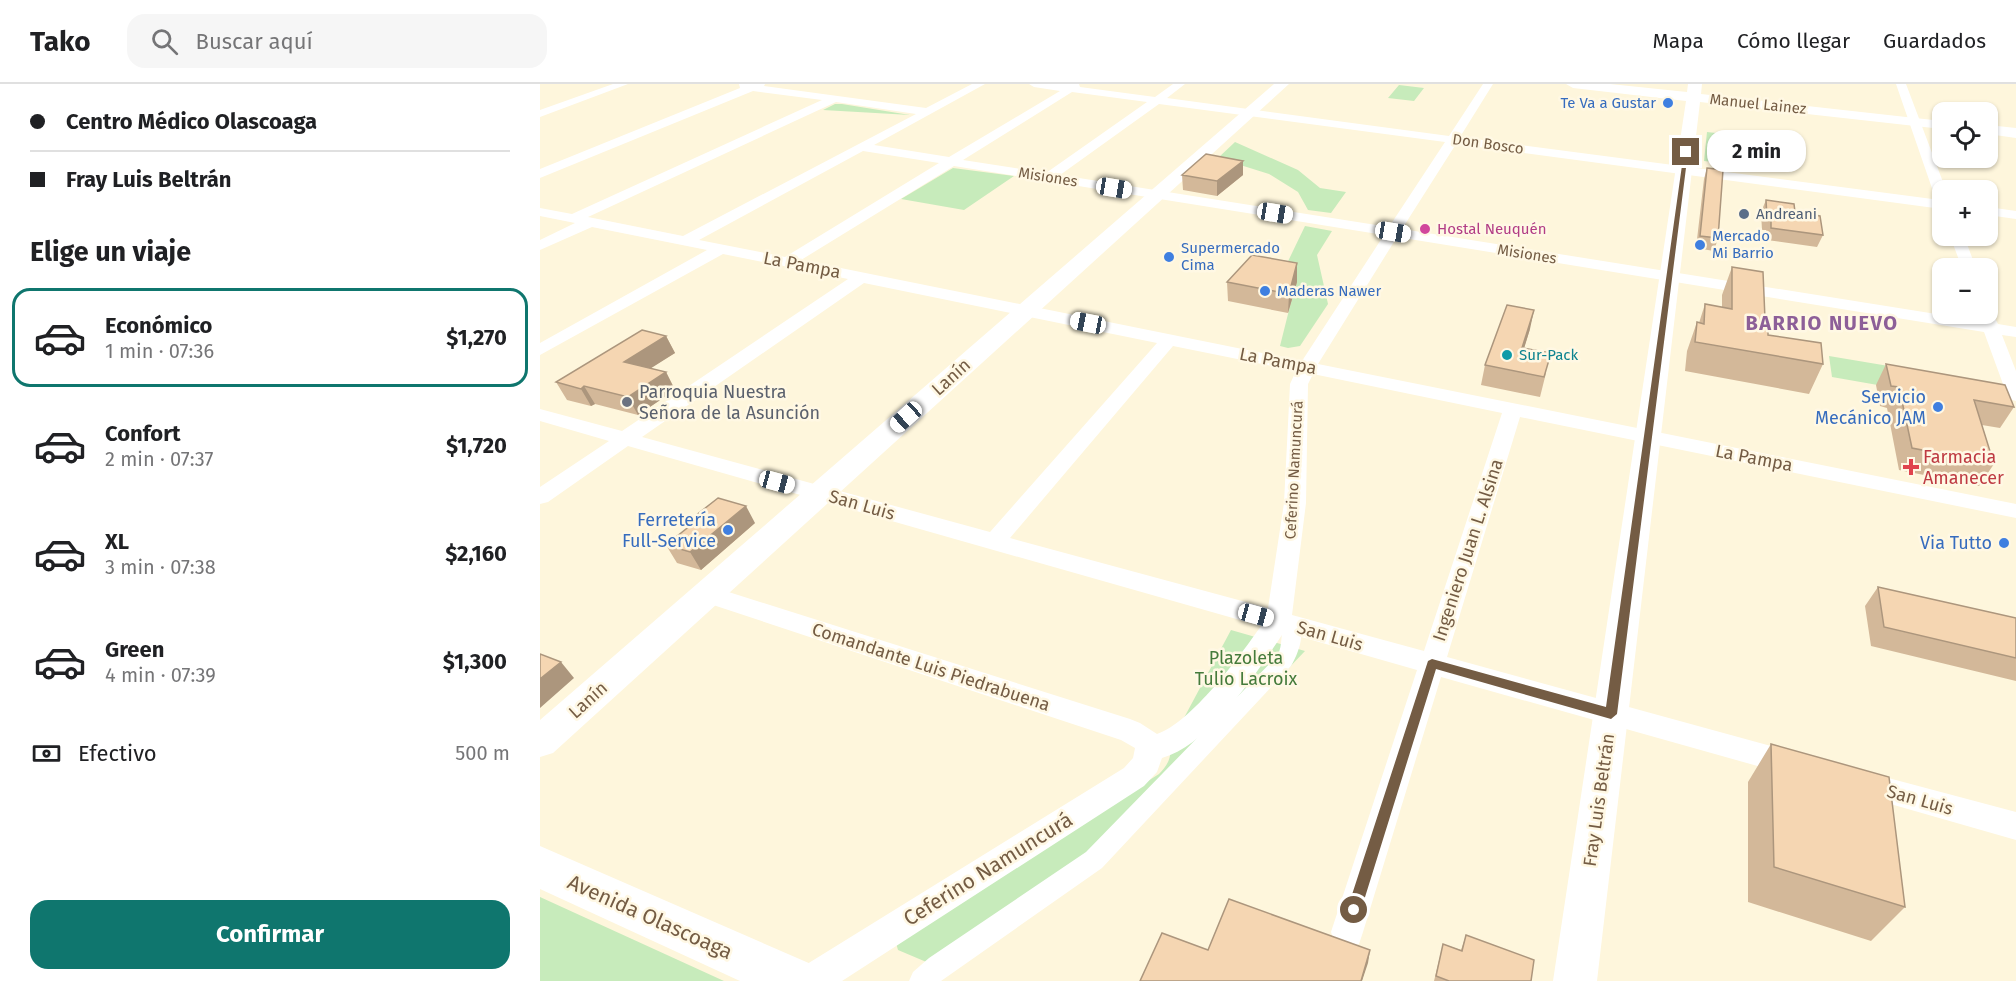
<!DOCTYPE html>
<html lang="es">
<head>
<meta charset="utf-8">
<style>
	:root { --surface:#fff; --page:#f6f6f6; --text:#202124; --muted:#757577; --line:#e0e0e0; --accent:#0f766e }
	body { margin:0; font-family:"Fira Sans",sans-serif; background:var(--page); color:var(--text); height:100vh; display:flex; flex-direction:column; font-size:22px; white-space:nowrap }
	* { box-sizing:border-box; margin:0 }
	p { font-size:20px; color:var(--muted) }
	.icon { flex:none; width:33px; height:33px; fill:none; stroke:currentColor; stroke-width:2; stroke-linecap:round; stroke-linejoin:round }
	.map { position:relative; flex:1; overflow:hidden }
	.sheet { display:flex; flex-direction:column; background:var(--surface); width:540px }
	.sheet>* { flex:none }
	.top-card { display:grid; align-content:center; height:132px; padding:0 30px; background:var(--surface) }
	.controls { position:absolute; left:1392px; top:18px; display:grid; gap:12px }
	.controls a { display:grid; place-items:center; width:66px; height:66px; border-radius:12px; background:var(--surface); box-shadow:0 2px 4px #0004; font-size:30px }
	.end { position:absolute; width:27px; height:27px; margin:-14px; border:8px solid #745c44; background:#fff; box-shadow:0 0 0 3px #fff }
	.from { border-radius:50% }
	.bubble { position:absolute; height:42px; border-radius:18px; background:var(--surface); box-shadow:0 2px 4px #0004; font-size:20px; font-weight:700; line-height:42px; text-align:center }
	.car { position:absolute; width:18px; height:36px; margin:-18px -9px; border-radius:8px; box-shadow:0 0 4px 2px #0007; background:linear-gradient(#fff 24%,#345 0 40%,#fff 0 76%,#345 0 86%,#fff 0) }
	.top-card b { display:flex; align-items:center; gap:21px; height:57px; font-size:22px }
	.top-card b+b { border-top:2px solid var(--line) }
	.top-card i { width:15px; height:15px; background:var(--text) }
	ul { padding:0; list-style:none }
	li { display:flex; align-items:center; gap:18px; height:99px; margin:0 12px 9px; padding:0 18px; border:3px solid transparent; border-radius:18px }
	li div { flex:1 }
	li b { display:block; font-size:22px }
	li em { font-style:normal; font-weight:700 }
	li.on { border-color:var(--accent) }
	li>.icon { width:54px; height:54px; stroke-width:1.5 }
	h2 { padding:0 30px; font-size:27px; line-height:72px }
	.pay { display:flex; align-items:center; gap:15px; height:66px; padding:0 30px; font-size:22px }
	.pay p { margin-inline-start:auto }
	.primary-button { display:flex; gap:12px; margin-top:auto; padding:12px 30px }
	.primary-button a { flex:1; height:69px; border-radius:18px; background:var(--accent); color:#fff; font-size:24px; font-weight:700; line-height:69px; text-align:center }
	header { display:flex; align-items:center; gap:36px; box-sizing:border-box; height:84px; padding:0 30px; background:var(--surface); border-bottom:2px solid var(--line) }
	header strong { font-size:28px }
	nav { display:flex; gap:33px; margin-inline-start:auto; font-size:21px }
	.search { width:420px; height:54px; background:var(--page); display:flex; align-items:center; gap:15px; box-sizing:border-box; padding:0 21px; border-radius:18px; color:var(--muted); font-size:22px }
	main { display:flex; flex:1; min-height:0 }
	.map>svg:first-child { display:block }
	.green { fill:#c7ebbb }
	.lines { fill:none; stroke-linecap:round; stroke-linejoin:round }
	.pedestrian { fill:#fff; fill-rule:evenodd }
	.minor { fill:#fff; fill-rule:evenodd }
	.tertiary { fill:#fff; fill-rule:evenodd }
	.secondary { fill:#fff; fill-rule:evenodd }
	.wall { fill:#d3b899 }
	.shaded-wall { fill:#ac967d }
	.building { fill:#f5d6b2; stroke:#ac967d; stroke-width:1.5 }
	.route { fill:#745c44 }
	.shop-dot { fill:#3f7fe0; stroke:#fff8e4; stroke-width:2 }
	.service-dot { fill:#5c6f8a; stroke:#fff8e4; stroke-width:2 }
	.hotel-dot { fill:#d1479c; stroke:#fff8e4; stroke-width:2 }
	.culture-dot { fill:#0f9aa8; stroke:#fff8e4; stroke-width:2 }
	.worship-dot { fill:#6b7280; stroke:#fff8e4; stroke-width:2 }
	.health-dot { fill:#e0444e; stroke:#fff8e4; stroke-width:2 }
	.labels { text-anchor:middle; stroke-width:5; stroke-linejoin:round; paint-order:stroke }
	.far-shop-label { font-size:15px; fill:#366cbe; stroke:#fff8e4; text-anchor:start }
	.far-street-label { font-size:15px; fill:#745c44; stroke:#fff8e4 }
	.far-service-label { font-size:15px; fill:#4e5e75; stroke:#fff8e4; text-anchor:start }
	.far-hotel-label { font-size:15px; fill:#b23c85; stroke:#fff8e4; text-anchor:start }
	.far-culture-label { font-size:15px; fill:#0d838f; stroke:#fff8e4; text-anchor:start }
	.street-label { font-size:18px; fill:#745c44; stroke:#fff8e4 }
	.worship-label { font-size:18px; fill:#5b616d; stroke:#fff8e4; text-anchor:start }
	.shop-label { font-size:18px; fill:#366cbe; stroke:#fff8e4; text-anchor:end }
	.health-label { font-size:18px; fill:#be3a42; stroke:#fff8e4; text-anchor:start }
	.park-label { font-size:18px; fill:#457b3b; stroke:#fff8e4 }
	.far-district-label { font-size:20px; font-weight:bold; letter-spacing:1.5px; fill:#8d5f98; stroke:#fff8e4 }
	.near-street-label { font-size:21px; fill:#745c44; stroke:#fff8e4 }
</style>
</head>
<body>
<header>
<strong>Tako</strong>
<div class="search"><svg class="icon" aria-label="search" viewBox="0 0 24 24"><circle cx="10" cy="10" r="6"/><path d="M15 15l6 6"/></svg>Buscar aquí</div>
<nav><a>Mapa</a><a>Cómo llegar</a><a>Guardados</a></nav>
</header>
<main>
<section class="sheet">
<div class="top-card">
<b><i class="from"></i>Centro Médico Olascoaga</b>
<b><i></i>Fray Luis Beltrán</b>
</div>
<h2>Elige un viaje</h2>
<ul>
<li class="on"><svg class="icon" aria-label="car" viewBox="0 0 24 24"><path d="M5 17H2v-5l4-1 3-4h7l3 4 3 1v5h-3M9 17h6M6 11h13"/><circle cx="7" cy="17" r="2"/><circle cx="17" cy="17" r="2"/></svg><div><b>Económico</b><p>1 min · 07:36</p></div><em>$1,270</em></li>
<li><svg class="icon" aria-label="car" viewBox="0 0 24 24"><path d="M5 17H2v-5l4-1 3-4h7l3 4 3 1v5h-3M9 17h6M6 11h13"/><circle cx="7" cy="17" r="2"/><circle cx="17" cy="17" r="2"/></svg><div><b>Confort</b><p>2 min · 07:37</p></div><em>$1,720</em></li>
<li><svg class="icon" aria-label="car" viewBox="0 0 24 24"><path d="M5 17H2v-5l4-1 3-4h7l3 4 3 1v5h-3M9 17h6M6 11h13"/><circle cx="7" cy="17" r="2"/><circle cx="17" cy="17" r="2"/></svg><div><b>XL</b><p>3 min · 07:38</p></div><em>$2,160</em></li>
<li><svg class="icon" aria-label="car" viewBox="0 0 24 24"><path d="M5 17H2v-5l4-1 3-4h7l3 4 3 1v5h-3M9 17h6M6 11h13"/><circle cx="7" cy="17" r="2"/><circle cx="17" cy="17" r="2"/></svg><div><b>Green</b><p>4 min · 07:39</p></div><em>$1,300</em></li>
</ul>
<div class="pay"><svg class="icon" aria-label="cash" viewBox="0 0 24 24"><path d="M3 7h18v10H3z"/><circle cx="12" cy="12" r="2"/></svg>Efectivo<p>500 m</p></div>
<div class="primary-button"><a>Confirmar</a></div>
</section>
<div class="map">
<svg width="1476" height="897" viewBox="0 0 1476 897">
	<rect width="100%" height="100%" fill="#fef6dc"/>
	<path class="green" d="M859 1 884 4 874 17 848 14Z
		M295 20H302L370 31 283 26Z
		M1167 48 1237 56 1239 87 1183 79 1182 83 1173 82V78L1164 77Z
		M695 58 758 86 780 104 806 108 791 129 768 126 758 108 729 90 678 74Z
		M413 84 474 92 424 126 361 115Z
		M765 142 792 147 777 171 788 220 760 262 748 264 740 262 756 198 740 194Z
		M1289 272 1444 298 1452 321 1292 293Z
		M691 546 765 567 594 746 410 888 358 866 356 859 365 849 619 690C628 681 632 673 630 660Z
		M0 813 184 897H0Z"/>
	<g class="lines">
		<path class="pedestrian" d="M752 534 758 536C766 550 758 570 751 582L562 784 401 897H369L373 888 389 874 546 768 737 572C744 561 739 547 746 536Z"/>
		<path class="minor" d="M73 0H88L0 33V26Z
			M199 0H225L224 2 386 24 432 0H445L334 61 409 73 520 7 494 3 489 0H539L540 3 615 13 633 0H645L627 14 909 52 943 0H953L920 53 1400 116 1395 113 1356 0H1366L1406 106H1402V125L916 60 862 145 1440 237 1441 230H1453L1458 240 1476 243V253L1462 251 1476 287V317L1469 315 1467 311 1444 248 857 153 778 280 1476 420V434L980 333 907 573 1253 668 1263 671 1267 680 1263 689 1253 692 901 593 823 848 819 860 807 864 795 860 791 848 877 586 744 548C717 588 670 661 622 674L617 688 604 702 302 897H254L259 885 584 684 593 674 595 664 581 656 158 516 155 510 158 504 167 501 176 504 590 635 600 639 617 650C651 639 700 572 721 542L88 362 8 418 0 420V403L69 357 0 337V325L82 347 308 195 183 170 0 271V259L167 166 52 143 0 166V156L35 139 0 132V124L32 130 282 16 213 7 0 94V85L200 4ZM532 8 607 18 506 89 423 76ZM296 18 376 30 143 152 48 133ZM619 20 905 58 849 143 520 91ZM323 67 399 79 245 173 159 156ZM414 82 844 151 762 277 261 176ZM324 199 617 259 450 448 102 353ZM633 262 756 287 750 300 744 419 728 524 470 454ZM773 290 962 329 884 567 752 531 766 419 768 300Z
			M1448 123 1476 127V135L1448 131Z
			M1410 152H1424L1436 184H1422Z
			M1322 687 1476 728V756L1312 709 1307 700 1312 691Z"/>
		<path class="tertiary" d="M734 0H749L13 669 0 673V636Z
			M1026 0H1070L1147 8 1148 0H1162L1161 10 1402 37V45L1160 18 1057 897H1013L1146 17 1033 4Z
			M1448 41 1476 44V54L1448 50Z"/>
		<path class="secondary" d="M0 762 271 880 278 897H200L0 805Z"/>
	</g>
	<path class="wall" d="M1167 84 1178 154 1174 167 1156 164 1164 95Z
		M642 91H703L677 112 643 106Z
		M1226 116 1255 128 1283 151 1277 163 1227 156 1226 146H1222L1221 128Z
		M757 179V198L748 229 688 217 687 198Z
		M1192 183 1225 235 1228 251 1283 280 1269 310 1145 287 1147 267 1157 238 1159 239 1165 220 1182 223V211Z
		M990 245 984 264 1006 289 1000 313 941 301 945 281Z
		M126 252 135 269 110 284 126 288 135 306 98 331 55 320 51 322 27 316 16 298Z
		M1346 280 1474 323 1460 344 1442 341 1454 380 1439 402 1359 386 1347 324 1340 322 1336 301Z
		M150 436 215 439 161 486 137 479 126 461 153 440Z
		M1338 503 1476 534V597L1331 562 1325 522Z
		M1231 660 1365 823 1331 857 1208 818V698Z
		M926 851 991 897H894L903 860 921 866Z"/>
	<path class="shaded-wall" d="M703 77V91L677 112V97Z
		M757 179V198L748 229 749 210Z
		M994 226 990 245 978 284 982 264Z
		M126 252 135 269 94 295 84 278Z
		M126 288 135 306 98 331 88 313Z
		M44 302 55 320 51 322 41 305Z
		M206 422 215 439 161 486 150 468Z
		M21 578 34 594 0 624V595Z
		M830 866 828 879 822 897H821Z"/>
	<path class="building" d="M666 70 703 77 677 97 642 91Z
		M1167 84 1183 86 1178 154 1160 152Z
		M1226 116 1254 120 1255 128 1280 132 1283 151 1231 144V134H1227Z
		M712 171 757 179 749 210 687 198Z
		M1192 183 1223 188 1225 235 1228 236V251L1281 259 1283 280 1155 258 1157 238 1164 240 1165 220 1192 225Z
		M967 221 994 226 982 264 1011 269 1004 293 945 281Z
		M102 246 126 252 84 278 126 288 88 313 44 302 41 305 16 298Z
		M1346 280 1465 301 1474 323 1434 316 1454 380 1372 364 1359 303 1351 302Z
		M178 414 206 422 150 468 126 461 156 437 150 436Z
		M1338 503 1476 534V574L1344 543Z
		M0 570 21 578 0 595Z
		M1231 660 1349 693 1365 823 1234 783Z
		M689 815 830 866 821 897H600L622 849 668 866Z
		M926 851 994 876 991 897H909L896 892 903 860 922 867Z"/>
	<path class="route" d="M1144 67 1148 68 1077 630 1071 635 896 585 821 826 819 831 814 833 809 831 807 826 888 577 892 575 1066 623Z"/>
	<g class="shop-dot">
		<circle cx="1128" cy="19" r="6"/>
		<circle cx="1160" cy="161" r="6"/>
		<circle cx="629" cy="173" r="6"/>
		<circle cx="725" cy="207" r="6"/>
		<circle cx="1398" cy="323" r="6"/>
		<circle cx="188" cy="446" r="6"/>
		<circle cx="1464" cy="459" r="6"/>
	</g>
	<circle class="service-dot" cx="1204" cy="130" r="6"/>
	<circle class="hotel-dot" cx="885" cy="145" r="6"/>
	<circle class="culture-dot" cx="967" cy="271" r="6"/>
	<circle class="worship-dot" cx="87" cy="318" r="6"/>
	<path class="health-dot" d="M1368 374h6v6h6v6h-6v6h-6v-6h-6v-6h6z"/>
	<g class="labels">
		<g class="far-shop-label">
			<text x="1116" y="24" text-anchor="end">Te Va a Gustar</text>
			<text x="1172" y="157">Mercado<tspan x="1172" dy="17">Mi Barrio</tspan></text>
			<text x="641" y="169">Supermercado<tspan x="641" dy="17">Cima</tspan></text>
			<text x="737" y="212">Maderas Nawer</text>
		</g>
		<g class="far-street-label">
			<text transform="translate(1218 20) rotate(6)" y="5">Manuel Lainez</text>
			<text transform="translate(948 60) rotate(8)" y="5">Don Bosco</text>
			<text transform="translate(508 93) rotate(9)" y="5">Misiones</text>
			<text transform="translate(987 170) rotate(9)" y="5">Misiones</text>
			<text transform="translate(754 386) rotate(-87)" y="5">Ceferino Namuncurá</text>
		</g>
		<g class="far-service-label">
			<text x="1216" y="135">Andreani</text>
		</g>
		<g class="far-hotel-label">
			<text x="897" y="150">Hostal Neuquén</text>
		</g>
		<g class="far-culture-label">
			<text x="979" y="276">Sur-Pack</text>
		</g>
		<g class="street-label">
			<text transform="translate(262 181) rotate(11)" y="6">La Pampa</text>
			<text transform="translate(738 277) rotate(11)" y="6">La Pampa</text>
			<text transform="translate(411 293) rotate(-42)" y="6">Lanín</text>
			<text transform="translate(1214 374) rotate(11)" y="6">La Pampa</text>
			<text transform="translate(322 421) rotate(16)" y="6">San Luis</text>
			<text transform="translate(928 466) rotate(-72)" y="6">Ingeniero Juan L. Alsina</text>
			<text transform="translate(790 552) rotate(16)" y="6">San Luis</text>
			<text transform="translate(391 583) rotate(18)" y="6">Comandante Luis Piedrabuena</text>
			<text transform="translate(48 616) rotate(-42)" y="6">Lanín</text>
			<text transform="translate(1059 716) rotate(-82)" y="6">Fray Luis Beltrán</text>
			<text transform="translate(1380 716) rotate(16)" y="6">San Luis</text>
		</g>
		<g class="worship-label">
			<text x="99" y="314">Parroquia Nuestra<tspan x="99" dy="21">Señora de la Asunción</tspan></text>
		</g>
		<g class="shop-label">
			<text x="1386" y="319">Servicio<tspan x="1386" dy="21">Mecánico JAM</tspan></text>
			<text x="176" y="442">Ferretería<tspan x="176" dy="21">Full-Service</tspan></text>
			<text x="1452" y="465">Via Tutto</text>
		</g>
		<g class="health-label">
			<text x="1383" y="379">Farmacia<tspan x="1383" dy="21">Amanecer</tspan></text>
		</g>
		<g class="park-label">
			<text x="706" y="580">Plazoleta<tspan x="706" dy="21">Tulio Lacroix</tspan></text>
		</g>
		<g class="far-district-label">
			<text x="1282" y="246">BARRIO NUEVO</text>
		</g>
		<g class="near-street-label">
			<text transform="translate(448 785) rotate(-32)" y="7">Ceferino Namuncurá</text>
			<text transform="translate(110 833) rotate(24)" y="7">Avenida Olascoaga</text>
		</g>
	</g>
</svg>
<div class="controls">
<a><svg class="icon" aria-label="locate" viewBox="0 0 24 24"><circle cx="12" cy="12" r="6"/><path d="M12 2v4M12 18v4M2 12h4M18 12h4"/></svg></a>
<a>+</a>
<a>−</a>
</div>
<i class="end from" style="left:814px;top:826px"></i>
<i class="end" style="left:1146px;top:68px"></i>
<div class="bubble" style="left:1167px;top:46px;width:99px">2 min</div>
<i class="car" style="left:574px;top:104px;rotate:99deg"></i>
<i class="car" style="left:735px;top:129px;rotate:99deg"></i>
<i class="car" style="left:853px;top:148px;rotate:99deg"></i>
<i class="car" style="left:548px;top:239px;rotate:281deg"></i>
<i class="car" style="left:366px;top:333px;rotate:228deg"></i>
<i class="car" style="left:237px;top:398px;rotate:105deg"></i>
<i class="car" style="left:716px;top:531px;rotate:105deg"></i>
</div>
</main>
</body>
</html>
